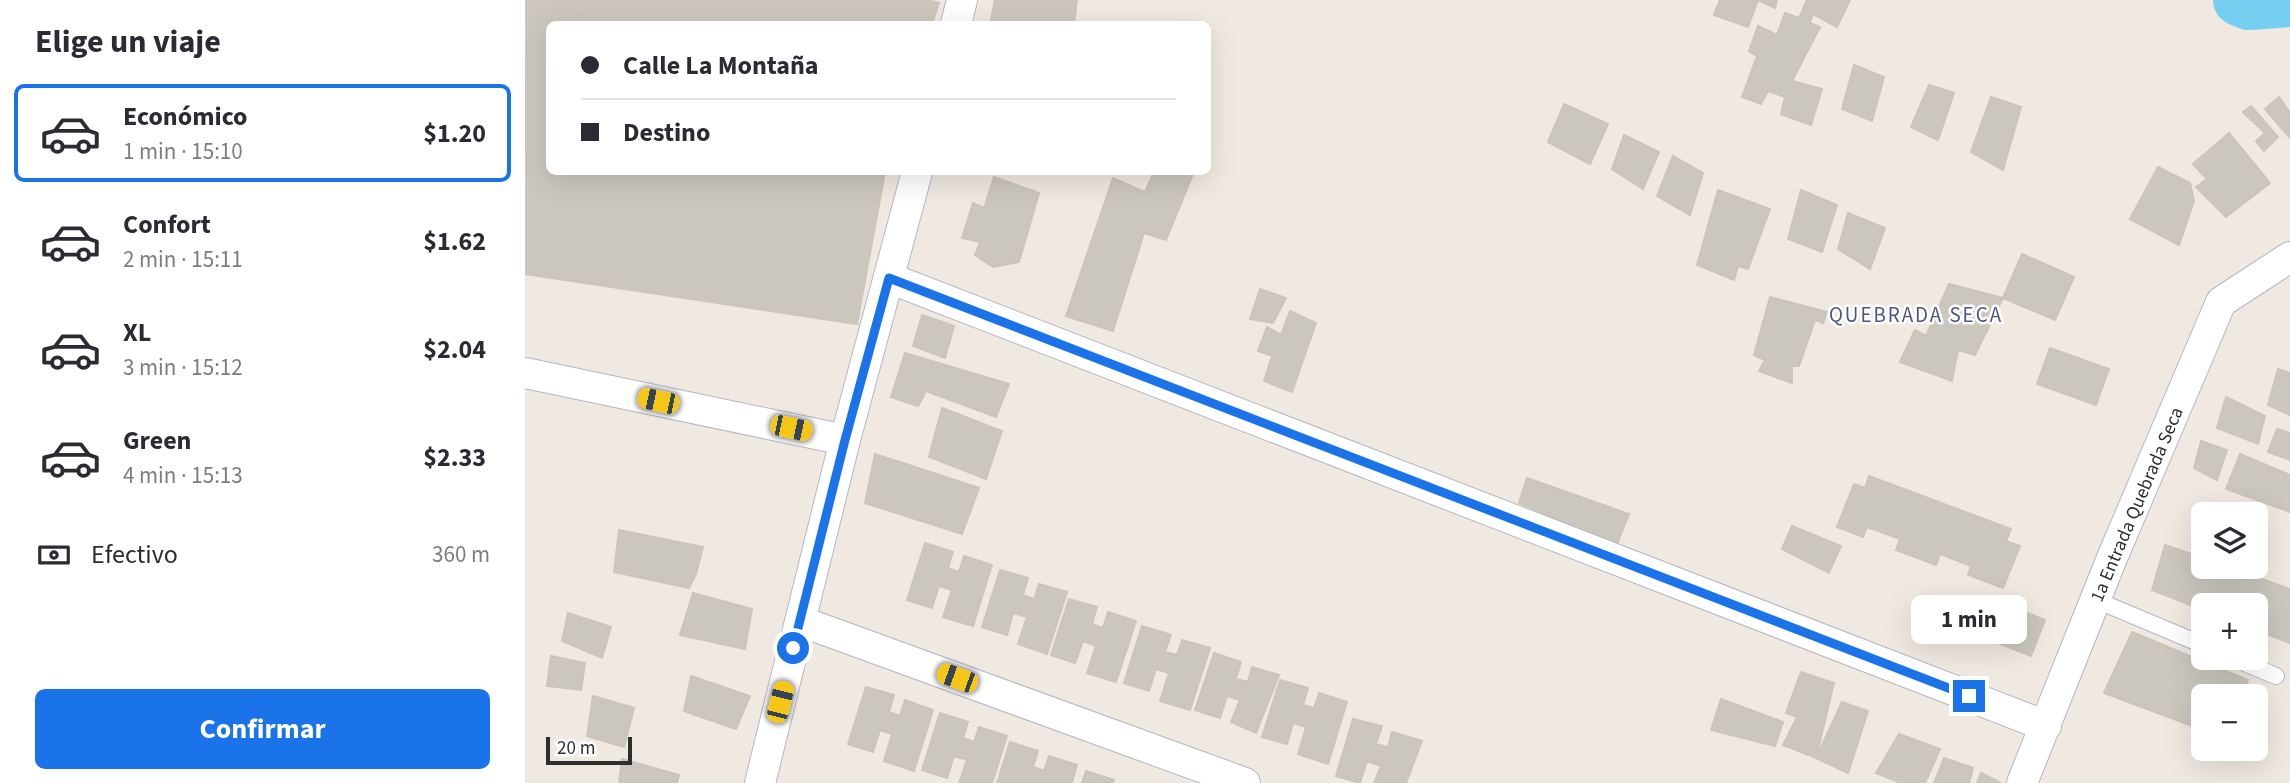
<!DOCTYPE html>
<html lang="es">
<head>
<meta charset="utf-8">
<style>
	:root { --surface:#fff; --page:#f7f7f7; --text:#2b2b33; --muted:#7c7c81; --line:#e1e1e2; --accent:#1a73e8 }
	body { margin:0; font-family:"Source Sans 3",sans-serif; background:var(--page); color:var(--text); height:100vh; display:flex; flex-direction:column; font-size:26px; white-space:nowrap }
	* { box-sizing:border-box; margin:0 }
	p { font-size:23px; color:var(--muted) }
	.icon { flex:none; width:38px; height:38px; fill:none; stroke:currentColor; stroke-width:2; stroke-linecap:round; stroke-linejoin:round }
	.map { position:relative; flex:1; overflow:hidden }
	.sheet { display:flex; flex-direction:column; background:var(--surface); width:525px }
	.sheet>* { flex:none }
	.top-card { position:absolute; left:21px; top:21px; width:665px; height:154px; border-radius:10px; box-shadow:0 7px 28px #0002; display:grid; align-content:center; height:154px; padding:0 35px; background:var(--surface) }
	.tools { position:absolute; left:1666px; top:502px; display:grid; gap:14px }
	.tools a { display:grid; place-items:center; width:77px; height:77px; border-radius:10px; background:var(--surface); box-shadow:0 7px 28px #0002; font-size:35px }
	.scale { position:absolute; left:21px; bottom:18px; width:86px; box-sizing:border-box; padding-left:7px; border:4px solid #2e2e2e; border-top:0; font-size:19px; line-height:24px; white-space:nowrap; color:#2e2e2e; -webkit-text-stroke:5px #fff; paint-order:stroke }
	.end { position:absolute; width:32px; height:32px; margin:-16px; border:9px solid #1a73e8; background:#fff; box-shadow:0 0 0 4px #fff }
	.from { border-radius:50% }
	.bubble { position:absolute; height:49px; border-radius:10px; background:var(--surface); box-shadow:0 7px 28px #0002; font-size:23px; font-weight:700; line-height:49px; text-align:center }
	.car { position:absolute; width:21px; height:42px; margin:-21px -10px; border-radius:9px; box-shadow:0 0 5px 2px #0007; background:linear-gradient(#f5c518 24%,#345 0 40%,#f5c518 0 76%,#345 0 86%,#f5c518 0) }
	.top-card b { display:flex; align-items:center; gap:24px; height:66px; font-size:26px }
	.top-card b+b { border-top:2px solid var(--line) }
	.top-card i { width:18px; height:18px; background:var(--text) }
	ul { padding:0; list-style:none }
	li { display:flex; align-items:center; gap:21px; height:98px; margin:0 14px 10px; padding:0 21px; border:4px solid transparent; border-radius:10px }
	li div { flex:1 }
	li b { display:block; font-size:26px }
	li em { font-style:normal; font-weight:700 }
	li.current { border-color:var(--accent) }
	li>.icon { width:63px; height:63px; stroke-width:1.5 }
	h2 { padding:0 35px; font-size:32px; line-height:84px }
	.pay { display:flex; align-items:center; gap:18px; height:77px; padding:0 35px; font-size:26px }
	.pay p { margin-inline-start:auto }
	.action { display:flex; gap:14px; margin-top:auto; padding:14px 35px }
	.action a { flex:1; height:80px; border-radius:10px; background:var(--accent); color:#fff; font-size:28px; font-weight:700; line-height:80px; text-align:center }
	main { display:flex; flex:1; min-height:0 }
	.map>svg:first-child { display:block }
	.lines { fill:none; stroke-linecap:round; stroke-linejoin:round }
	.river { stroke:#75cff0; stroke-width:52 }
	.building { fill:#cbc7bf; stroke:#cbc5ba; stroke-width:2 }
	.lane-casing { stroke:#b4b7c1; stroke-width:18 }
	.street-casing { stroke:#b4b7c1; stroke-width:32 }
	.lane { stroke:#fff; stroke-width:16 }
	.street { stroke:#fff; stroke-width:30 }
	.route { stroke:#1a73e8; stroke-width:9 }
	.labels { text-anchor:middle; stroke-width:5; stroke-linejoin:round; paint-order:stroke }
	.street-label { font-size:19px; fill:#2e2e2e; stroke:#fff }
	.neighbourhood-label { font-size:21px; letter-spacing:2px; fill:#4d5680; stroke:#fff }
</style>
</head>
<body>
<main>
<section class="sheet">
<h2>Elige un viaje</h2>
<ul>
<li class="current"><svg class="icon" aria-label="car" viewBox="0 0 24 24"><path d="M5 17H2v-5l4-1 3-4h7l3 4 3 1v5h-3M9 17h6M6 11h13"/><circle cx="7" cy="17" r="2"/><circle cx="17" cy="17" r="2"/></svg><div><b>Económico</b><p>1 min · 15:10</p></div><em>$1.20</em></li>
<li><svg class="icon" aria-label="car" viewBox="0 0 24 24"><path d="M5 17H2v-5l4-1 3-4h7l3 4 3 1v5h-3M9 17h6M6 11h13"/><circle cx="7" cy="17" r="2"/><circle cx="17" cy="17" r="2"/></svg><div><b>Confort</b><p>2 min · 15:11</p></div><em>$1.62</em></li>
<li><svg class="icon" aria-label="car" viewBox="0 0 24 24"><path d="M5 17H2v-5l4-1 3-4h7l3 4 3 1v5h-3M9 17h6M6 11h13"/><circle cx="7" cy="17" r="2"/><circle cx="17" cy="17" r="2"/></svg><div><b>XL</b><p>3 min · 15:12</p></div><em>$2.04</em></li>
<li><svg class="icon" aria-label="car" viewBox="0 0 24 24"><path d="M5 17H2v-5l4-1 3-4h7l3 4 3 1v5h-3M9 17h6M6 11h13"/><circle cx="7" cy="17" r="2"/><circle cx="17" cy="17" r="2"/></svg><div><b>Green</b><p>4 min · 15:13</p></div><em>$2.33</em></li>
</ul>
<div class="pay"><svg class="icon" aria-label="cash" viewBox="0 0 24 24"><path d="M3 7h18v10H3z"/><circle cx="12" cy="12" r="2"/></svg>Efectivo<p>360 m</p></div>
<div class="action"><a>Confirmar</a></div>
</section>
<div class="map">
<svg width="1765" height="783" viewBox="0 0 1765 783">
	<rect width="100%" height="100%" fill="#efe9e1"/>
	<g class="lines">
		<path class="river" d="M1714 0 1724 4 1765 1"/>
	</g>
	<path class="building" d="M0 0H403L414 3 407 24H24V172H360L332 324 0 274Z
		M470 0H552L549 24H465Z
		M1195 0H1252L1250 8 1233 0 1223 27 1189 15Z
		M1282 0H1325L1312 27 1288 14 1285 23 1295 27 1267 81 1297 89 1286 125 1256 114 1260 97 1243 91 1236 104 1217 97 1232 56 1224 51 1233 26 1252 35 1260 13 1274 18Z
		M1329 65 1359 77 1347 121 1317 109Z
		M1404 85 1429 93 1413 140 1386 127Z
		M1466 97 1496 107 1478 170 1446 152Z
		M1754 97 1765 113V138L1740 109Z
		M1039 104 1083 124 1065 164 1023 142Z
		M1726 106 1753 137 1739 151 1731 141 1740 133 1718 112Z
		M1704 133 1745 183 1701 217 1671 187 1682 179 1668 164Z
		M1099 135 1134 152 1118 189 1087 169Z
		M1148 156 1178 173 1165 215 1132 196Z
		M1633 167 1665 183 1669 201 1654 245 1605 219Z
		M629 172H663L668 174 641 240 619 233 588 331 541 316 588 178 620 192Z
		M469 177 514 193 494 262 468 267 450 255 455 242 437 238 448 203 459 208Z
		M1193 190 1245 209 1223 269 1213 266 1209 280 1172 265Z
		M1276 190 1312 205 1297 252 1263 239Z
		M1323 213 1360 228 1345 269 1313 249Z
		M1497 254 1549 277 1530 320 1478 298Z
		M1424 284 1478 298 1450 355 1433 350 1427 381 1375 362 1390 330 1401 336Z
		M735 289 761 298 748 323 725 319Z
		M1245 297 1302 312 1298 323 1290 320 1274 366H1267V383L1234 371 1240 360 1229 355Z
		M765 311 791 323 767 392 739 381 747 356 733 351 742 327 756 335Z
		M397 315 429 326 420 358 388 346Z
		M1525 348 1584 369 1571 405 1512 384Z
		M380 353 484 384 471 417 401 391 393 406 366 397Z
		M1753 369 1765 373V415L1743 405Z
		M1701 397 1740 416 1733 444 1692 428Z
		M417 408 477 431 461 479 404 457Z
		M1752 429 1765 433V460L1743 452Z
		M1676 441 1702 450 1692 480 1669 468Z
		M350 454 454 488 437 534 340 503Z
		M1715 454 1765 475V512L1701 489Z
		M1344 476 1486 529 1481 541 1495 546 1478 588 1443 575 1446 566 1415 554 1411 565 1371 550 1375 539 1342 527 1338 537 1312 527 1329 484 1340 488Z
		M1002 478 1104 514 1092 544 994 503Z
		M1267 526 1316 546 1304 573 1257 549Z
		M94 530 178 547 171 574 164 588 89 572Z
		M400 543 428 552 423 568 434 572 439 556 467 565 448 626 418 617 427 590 414 586 407 608 382 600Z
		M1640 545 1678 558V567H1704L1765 589V643L1731 630V606H1678V610L1627 590Z
		M475 570 503 578 498 595 509 599 514 584 542 592 522 654 493 644 502 617 488 613 482 635 457 627Z
		M168 593 227 609 220 649 155 635Z
		M1461 596 1520 620 1506 656 1447 633Z
		M544 599 572 607 567 624 578 628 583 612 611 621 591 682 562 673 571 646 558 641 550 663 526 655Z
		M43 613 86 627 77 658 37 641Z
		M617 626 646 635 640 652 652 655 657 640 685 648 665 710 635 701 644 673 631 669 624 691 599 683Z
		M1607 632 1723 680 1718 696H1678V730L1579 693Z
		M689 653 716 662 711 679 723 682 727 667 754 675 731 733 706 722 715 700 702 696 695 718 670 710Z
		M26 656 60 663 56 690 22 686Z
		M1276 672 1309 683 1291 758 1258 745 1272 717 1261 713Z
		M166 676 225 696 211 729 159 711Z
		M755 680 783 688 778 705 789 708 794 693 822 702 803 764 773 754 781 727 768 723 762 744 737 737Z
		M341 687 369 695 364 712 375 716 380 700 408 710 389 771 359 761 367 734 355 730 348 752 323 744Z
		M68 696 109 708 99 747 62 736Z
		M1196 699 1258 722 1250 746 1186 730Z
		M1317 702 1343 711 1323 773 1291 758Z
		M415 713 443 722 438 738 449 742 454 727 482 736 467 783H434L442 760 429 756 422 778 397 770Z
		M828 719 857 726 851 744 863 747 867 732 897 741 881 783H849L856 766 842 761 835 783 811 776Z
		M1374 734 1415 749 1400 783H1376L1351 773Z
		M485 742 513 751 508 767 519 771 524 756 552 765 547 783H472Z
		M1419 758 1448 768 1444 783H1409Z
		M97 759 154 775 152 783H94Z
		M561 771 589 780 588 783H557Z
		M1456 773 1476 783H1452Z"/>
	<g class="lines">
		<g class="lane-casing">
			<path id="lane" d="M1571 600 1678 645
				M1708 658 1751 676"/>
		</g>
		<g class="street-casing">
			<path id="street" d="M431 24 437 0
				M364 278 1521 726
				M0 373 320 440
				M275 621 720 783
				M235 783 320 440 392 172
				M1497 783 1587 558 1696 302 1765 257"/>
		</g>
		<use href="#lane" class="lane"/>
		<use href="#street" class="street"/>
	</g>
	<g class="lines">
		<path class="route" d="M268 648 320 440 364 278 1444 696"/>
	</g>
	<g class="labels">
		<g class="street-label">
			<text transform="translate(1611 504) rotate(-67)" y="7">1a Entrada Quebrada Seca</text>
		</g>
		<g class="neighbourhood-label">
			<text x="1391" y="322">QUEBRADA SECA</text>
		</g>
	</g>
</svg>
<div class="tools">
<a><svg class="icon" aria-label="layers" viewBox="0 0 24 24"><path d="M12 4l9 5-9 5-9-5zM3 14l9 5 9-5"/></svg></a>
<a>+</a>
<a>−</a>
</div>
<div class="scale">20 m</div>
<i class="end from" style="left:268px;top:648px"></i>
<i class="end" style="left:1444px;top:696px"></i>
<div class="bubble" style="left:1386px;top:595px;width:116px">1 min</div>
<i class="car" style="left:133px;top:401px;rotate:282deg"></i>
<i class="car" style="left:266px;top:428px;rotate:102deg"></i>
<i class="car" style="left:432px;top:678px;rotate:290deg"></i>
<i class="car" style="left:255px;top:702px;rotate:14deg"></i>
<div class="top-card">
<b><i class="from"></i>Calle La Montaña</b>
<b><i></i>Destino</b>
</div>
</div>
</main>
</body>
</html>
